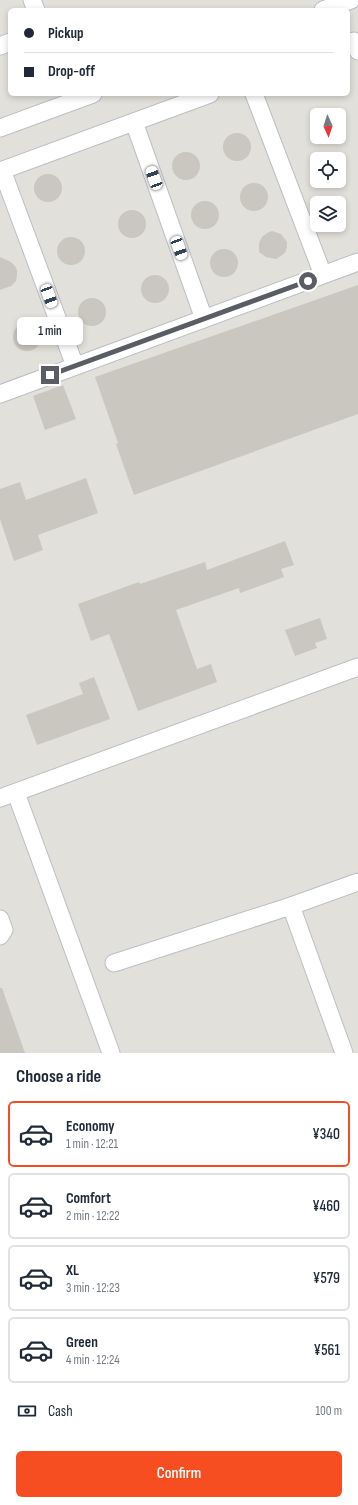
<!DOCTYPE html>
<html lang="en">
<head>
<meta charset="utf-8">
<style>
	:root { --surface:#fff; --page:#f6f6f7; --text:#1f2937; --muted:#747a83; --line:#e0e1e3; --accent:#f64e20 }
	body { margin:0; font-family:"Sofia Sans Condensed",sans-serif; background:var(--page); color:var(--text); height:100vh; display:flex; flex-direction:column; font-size:15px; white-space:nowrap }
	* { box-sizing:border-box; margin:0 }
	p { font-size:13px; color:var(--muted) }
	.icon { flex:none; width:22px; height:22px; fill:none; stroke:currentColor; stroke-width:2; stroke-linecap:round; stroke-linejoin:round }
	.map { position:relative; height:1053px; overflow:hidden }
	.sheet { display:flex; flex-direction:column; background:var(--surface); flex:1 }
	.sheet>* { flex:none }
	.top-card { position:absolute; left:8px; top:8px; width:342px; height:88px; border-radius:6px; box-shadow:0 2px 6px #0003; display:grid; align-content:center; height:88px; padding:0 16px; background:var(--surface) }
	.needle { width:26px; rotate:177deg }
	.tools { position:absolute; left:310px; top:108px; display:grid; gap:8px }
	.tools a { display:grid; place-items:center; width:36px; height:36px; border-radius:6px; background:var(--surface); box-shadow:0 2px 6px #0003; font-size:20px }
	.end { position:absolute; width:18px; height:18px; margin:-9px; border:5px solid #5a5d64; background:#fff; box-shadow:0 0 0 2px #fff }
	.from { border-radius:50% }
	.bubble { position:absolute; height:28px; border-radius:6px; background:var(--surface); box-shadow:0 2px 6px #0003; font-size:13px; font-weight:600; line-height:28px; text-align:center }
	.car { position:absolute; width:12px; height:24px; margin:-12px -6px; border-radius:5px; box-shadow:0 0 3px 1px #0007; background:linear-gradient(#fff 24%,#345 0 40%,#fff 0 76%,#345 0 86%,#fff 0) }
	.top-card b { display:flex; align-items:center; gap:14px; height:38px; font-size:15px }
	.top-card b+b { border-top:1px solid var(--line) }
	.top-card i { width:10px; height:10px; background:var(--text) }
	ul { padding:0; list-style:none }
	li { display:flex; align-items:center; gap:12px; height:66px; margin:0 8px 6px; padding:0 8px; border:2px solid var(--line); border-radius:6px }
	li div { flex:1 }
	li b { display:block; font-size:15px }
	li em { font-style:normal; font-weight:600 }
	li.active { border-color:var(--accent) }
	li>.icon { width:36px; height:36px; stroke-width:1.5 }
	h2 { padding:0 16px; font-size:18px; line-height:48px }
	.pay { display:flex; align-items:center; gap:10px; height:44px; padding:0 16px; font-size:15px }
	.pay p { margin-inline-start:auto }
	.action { display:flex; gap:8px; margin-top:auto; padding:8px 16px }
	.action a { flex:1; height:46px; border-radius:6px; background:var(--accent); color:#fff; font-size:16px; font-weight:600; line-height:46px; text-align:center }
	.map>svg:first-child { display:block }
	.industrial { fill:#e2e0da; fill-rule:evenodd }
	.building { fill:#c9c7bf }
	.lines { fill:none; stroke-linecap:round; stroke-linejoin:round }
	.minor-casing { stroke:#bcbec5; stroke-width:19 }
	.minor { stroke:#fff; stroke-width:17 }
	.route { stroke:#5a5d64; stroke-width:5 }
</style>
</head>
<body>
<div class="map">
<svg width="358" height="1053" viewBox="0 0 358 1053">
	<rect width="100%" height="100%" fill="#efede2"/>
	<path class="industrial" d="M0 0H358V1053H0ZM10 10H348V94H10ZM317 115H339V137H317ZM317 159H339V181H317ZM317 203H339V225H317Z"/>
	<path class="building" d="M223 147a14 14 0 1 1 28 0a14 14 0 1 1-28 0Z
		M172 166a14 14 0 1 1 28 0a14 14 0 1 1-28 0Z
		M34 188a14 14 0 1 1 28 0a14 14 0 1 1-28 0Z
		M240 197a14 14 0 1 1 28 0a14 14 0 1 1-28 0Z
		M191 215a14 14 0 1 1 28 0a14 14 0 1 1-28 0Z
		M118 224a14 14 0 1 1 28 0a14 14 0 1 1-28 0Z
		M272 231 281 234 287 242V247L285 253 276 259 266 257 259 252V243L262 237 267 233Z
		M57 251a14 14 0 1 1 28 0a14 14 0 1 1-28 0Z
		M210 263a14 14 0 1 1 28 0a14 14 0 1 1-28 0Z
		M0 257 11 262 15 266 17 270V275L16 281 11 286 0 290Z
		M141 289a14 14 0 1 1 28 0a14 14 0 1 1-28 0Z
		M358 285V414L134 495 116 444 118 443 95 377Z
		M78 312a14 14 0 1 1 28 0a14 14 0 1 1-28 0Z
		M13 337a14 14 0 1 1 28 0a14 14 0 1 1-28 0Z
		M63 385 76 419 45 430 33 396Z
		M86 478 98 513 38 535 43 550 14 561 0 519V489L20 482 26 500Z
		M285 541 294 565 281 569 284 577 240 593 239 588 176 610 197 669 211 664 217 682 138 711 109 634 91 641 78 604 139 582 140 584 205 562 207 570Z
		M320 618 327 639 315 643 317 648 295 656 285 630Z
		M94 677 110 719 37 745 26 715 83 694 79 683Z
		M0 988H2L25 1053H0Z"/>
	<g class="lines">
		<g class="minor-casing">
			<path id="minor" d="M32 0 36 10
				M323 10 351 0
				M354 41 358 51
				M0 46 10 42
				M254 94 323 275
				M134 122 204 319
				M0 128 93 94
				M2 170 75 366
				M0 171 210 94
				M0 394 358 262
				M16 793 111 1053
				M0 798 358 667
				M291 906 344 1053
				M0 919 4 930 0 936
				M114 963 291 906 358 882"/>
		</g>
		<use href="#minor" class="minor"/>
	</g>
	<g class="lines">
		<path class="route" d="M50 375 308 281"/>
	</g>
</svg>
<div class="tools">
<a><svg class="needle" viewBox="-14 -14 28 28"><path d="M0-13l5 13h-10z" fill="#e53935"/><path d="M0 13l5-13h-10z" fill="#747a83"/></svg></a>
<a><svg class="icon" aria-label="locate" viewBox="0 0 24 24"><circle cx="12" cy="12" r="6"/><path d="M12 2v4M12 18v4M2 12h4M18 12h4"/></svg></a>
<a><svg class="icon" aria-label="layers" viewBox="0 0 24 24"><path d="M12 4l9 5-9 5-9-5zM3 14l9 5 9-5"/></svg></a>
</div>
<i class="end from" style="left:308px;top:281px"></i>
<i class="end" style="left:50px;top:375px"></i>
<div class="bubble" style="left:17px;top:317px;width:66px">1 min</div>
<i class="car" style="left:154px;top:178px;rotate:340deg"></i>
<i class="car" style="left:179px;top:248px;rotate:160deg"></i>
<i class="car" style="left:49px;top:296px;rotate:160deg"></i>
<div class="top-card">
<b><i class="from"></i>Pickup</b>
<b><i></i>Drop-off</b>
</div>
</div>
<section class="sheet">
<h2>Choose a ride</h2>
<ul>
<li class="active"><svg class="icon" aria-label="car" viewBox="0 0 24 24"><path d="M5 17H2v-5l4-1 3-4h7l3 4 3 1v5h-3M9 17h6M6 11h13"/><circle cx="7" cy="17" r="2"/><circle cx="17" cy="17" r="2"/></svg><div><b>Economy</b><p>1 min · 12:21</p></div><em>¥340</em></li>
<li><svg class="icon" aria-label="car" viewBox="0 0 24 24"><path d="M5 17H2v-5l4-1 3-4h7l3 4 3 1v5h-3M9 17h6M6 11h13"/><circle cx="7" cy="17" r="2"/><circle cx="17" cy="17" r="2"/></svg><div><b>Comfort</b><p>2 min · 12:22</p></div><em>¥460</em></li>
<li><svg class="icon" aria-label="car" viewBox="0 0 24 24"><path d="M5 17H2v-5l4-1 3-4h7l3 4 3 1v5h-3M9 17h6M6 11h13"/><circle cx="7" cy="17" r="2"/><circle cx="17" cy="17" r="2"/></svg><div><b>XL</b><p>3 min · 12:23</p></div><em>¥579</em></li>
<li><svg class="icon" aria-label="car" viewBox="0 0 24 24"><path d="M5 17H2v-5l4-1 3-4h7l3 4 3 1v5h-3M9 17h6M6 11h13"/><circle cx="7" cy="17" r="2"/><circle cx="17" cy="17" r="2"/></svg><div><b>Green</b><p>4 min · 12:24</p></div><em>¥561</em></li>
</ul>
<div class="pay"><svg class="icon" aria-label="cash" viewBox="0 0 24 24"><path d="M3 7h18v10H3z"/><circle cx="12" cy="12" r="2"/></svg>Cash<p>100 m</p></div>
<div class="action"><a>Confirm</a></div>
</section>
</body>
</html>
